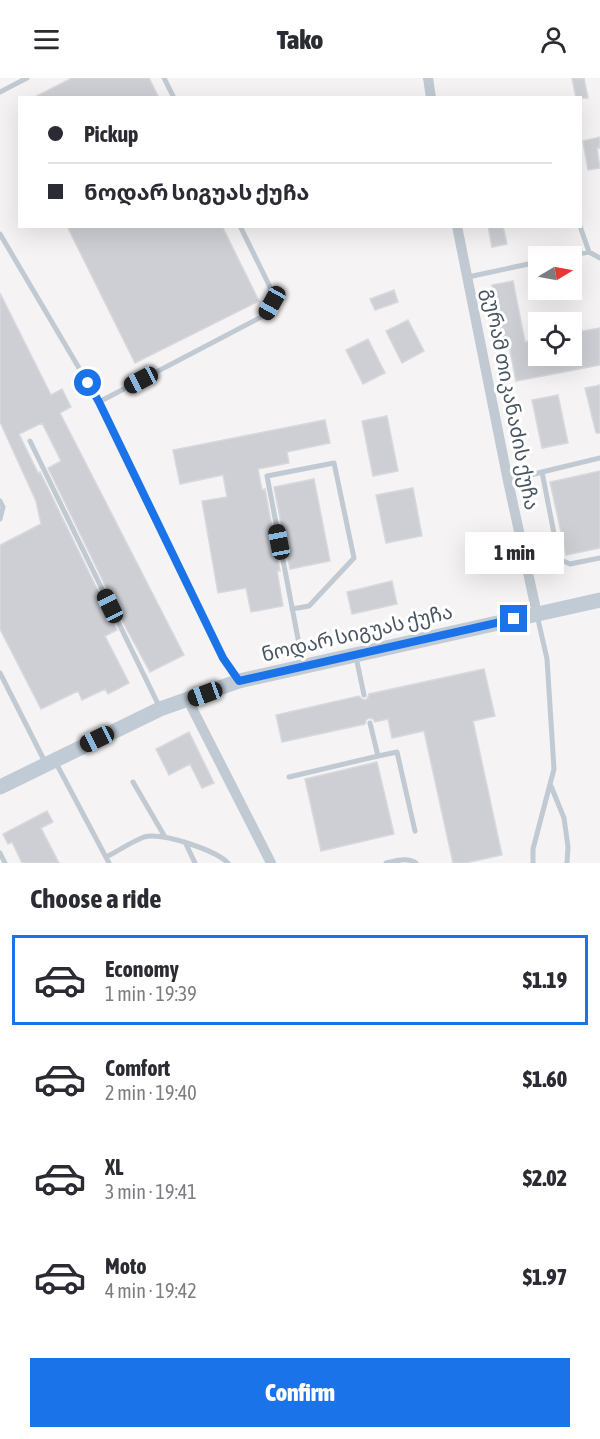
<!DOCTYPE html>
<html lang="en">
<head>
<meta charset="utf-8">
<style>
	:root { --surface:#fff; --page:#f2f2f3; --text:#2b2b33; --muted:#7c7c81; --line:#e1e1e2; --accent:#1a73e8 }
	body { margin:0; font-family:"Asap Condensed","Noto Sans Georgian",sans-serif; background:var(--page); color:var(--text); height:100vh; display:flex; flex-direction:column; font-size:22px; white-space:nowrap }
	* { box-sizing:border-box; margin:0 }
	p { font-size:20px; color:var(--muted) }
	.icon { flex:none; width:33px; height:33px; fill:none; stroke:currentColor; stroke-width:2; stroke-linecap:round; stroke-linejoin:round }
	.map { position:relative; height:785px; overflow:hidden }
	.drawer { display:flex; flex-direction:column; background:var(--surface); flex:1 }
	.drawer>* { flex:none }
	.banner { position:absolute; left:18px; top:18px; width:564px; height:132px; border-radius:0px; box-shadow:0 6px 24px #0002; display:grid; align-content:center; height:132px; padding:0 30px; background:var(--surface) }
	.needle { width:39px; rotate:80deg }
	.tools { position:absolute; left:528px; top:168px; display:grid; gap:12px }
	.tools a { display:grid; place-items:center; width:54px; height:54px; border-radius:0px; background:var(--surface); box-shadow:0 6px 24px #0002; font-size:30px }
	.end { position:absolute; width:27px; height:27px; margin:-14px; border:8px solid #1a73e8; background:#fff; box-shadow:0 0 0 3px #fff }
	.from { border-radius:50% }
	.bubble { position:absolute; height:42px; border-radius:0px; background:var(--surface); box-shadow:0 6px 24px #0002; font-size:20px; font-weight:800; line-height:42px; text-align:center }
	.car { position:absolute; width:18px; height:36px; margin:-18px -9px; border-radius:8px; box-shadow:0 0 4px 2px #0007; background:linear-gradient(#222 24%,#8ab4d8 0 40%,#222 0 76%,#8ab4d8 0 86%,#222 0) }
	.banner b { display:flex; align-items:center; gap:21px; height:57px; font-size:22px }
	.banner b+b { border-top:2px solid var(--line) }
	.banner i { width:15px; height:15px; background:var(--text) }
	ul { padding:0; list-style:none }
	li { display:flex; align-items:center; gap:18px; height:90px; margin:0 12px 9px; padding:0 18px; border:3px solid transparent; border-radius:0px }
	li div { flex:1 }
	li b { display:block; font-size:22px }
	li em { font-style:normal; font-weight:800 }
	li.active { border-color:var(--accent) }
	li>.icon { width:54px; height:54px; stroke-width:1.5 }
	h2 { padding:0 30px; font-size:27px; line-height:72px }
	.action { display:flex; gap:12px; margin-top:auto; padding:12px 30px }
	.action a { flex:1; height:69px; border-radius:0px; background:var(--accent); color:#fff; font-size:24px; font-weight:800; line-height:69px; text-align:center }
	header { display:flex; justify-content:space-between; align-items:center; height:78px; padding:0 30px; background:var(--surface); font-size:27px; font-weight:800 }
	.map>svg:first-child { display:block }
	.building { fill:#cdcfd5; stroke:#d7d9de; stroke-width:1.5 }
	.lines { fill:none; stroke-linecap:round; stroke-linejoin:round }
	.lane { stroke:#c1cad2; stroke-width:5 }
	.street { stroke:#c1cad2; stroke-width:10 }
	.secondary { stroke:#c1cbd6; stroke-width:15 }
	.route { stroke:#1a73e8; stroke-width:8 }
	.labels { text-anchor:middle; stroke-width:6; stroke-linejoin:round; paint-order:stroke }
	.street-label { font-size:20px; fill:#4a5661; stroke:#fff }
</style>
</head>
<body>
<header><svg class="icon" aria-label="menu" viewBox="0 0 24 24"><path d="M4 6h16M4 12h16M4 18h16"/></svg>Tako<svg class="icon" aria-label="person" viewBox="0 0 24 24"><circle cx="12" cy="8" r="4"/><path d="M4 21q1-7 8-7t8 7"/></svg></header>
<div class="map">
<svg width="600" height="785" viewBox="0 0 600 785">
	<rect width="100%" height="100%" fill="#f5f3f3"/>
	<path class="building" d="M72 0H149L159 20H33Z
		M572 0H584L588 20H576Z
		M600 59V70H597L600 90 588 92 583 63Z
		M67 148H222L259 223 135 285Z
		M488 148H503L507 166 492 169Z
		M513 203 525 264 538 261V278H572V255L600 250V287L516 303 509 267 504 268 492 207Z
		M394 212 398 224 375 232 370 221Z
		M0 215 51 317 62 311 71 329 60 335 184 577 150 594 125 548 48 390 61 383 42 345 19 356 38 395 40 394 117 552 105 558 129 605 108 616 105 611 82 622 78 613 41 631 0 551V467L41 446 36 423 0 344Z
		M408 242 424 273 402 285 386 253Z
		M368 261 385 295 363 306 346 272Z
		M600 307V355H596L585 310Z
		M558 317 568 365 542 370 532 322Z
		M387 338 398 393 373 398 362 343Z
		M325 342 330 365 287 374 289 385 258 391 262 412 265 411 280 493H277L283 528 251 534 246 510 218 515 202 423 227 419 223 397 180 406 173 372Z
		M600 393V470L566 477 550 404Z
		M314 401 330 483 290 491 274 409Z
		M413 410 422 458 386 465 376 417Z
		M392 503 397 526 352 536 347 514Z
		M484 591 495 638 473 643 502 777 465 785H453L424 653 392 660 388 641 375 644 373 641 369 640 366 642 365 646 282 664 276 637 359 618 362 621 366 622 368 619 369 616Z
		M189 654 214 705 202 710 190 686 169 697 156 671Z
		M377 684 394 756 321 773 305 701Z
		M47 733 53 744 41 750 59 785H22L12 764 8 766 3 756Z"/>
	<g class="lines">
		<path class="lane" d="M164 0 174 20
			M0 14 27 0
			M580 148 589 174
			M0 156 99 324 223 580 238 601
			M567 178 589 174 600 180
			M468 199 538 184
			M99 324 265 237 272 225 271 211 240 148
			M30 363 159 628
			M542 394 559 481 570 486 600 480
			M508 403 542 394 600 380
			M0 423 3 429 0 441
			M292 531 309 528 354 480 334 385 267 398 303 587
			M356 579 364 617
			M0 595 45 684
			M370 645 378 678 397 674 415 753
			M55 683 109 785
			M289 699 378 678
			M133 704 165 759
			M551 708 564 740 568 769 567 785
			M185 764 195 785
			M0 775 5 785
			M106 779C118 773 131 764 144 759 162 754 215 772 228 785
			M386 785C396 783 407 779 416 785
			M533 785V771L554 691 547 581 537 537"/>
		<path class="street" d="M428 0 431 20
			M457 148 508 403 537 536
			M188 622 271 785"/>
		<path class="secondary" d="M0 709 160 631 239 603 600 522"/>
	</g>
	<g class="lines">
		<path class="route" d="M88 305 99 324 223 580 239 603 514 541"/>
	</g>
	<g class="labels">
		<g class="street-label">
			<text transform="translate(511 321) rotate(79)" y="7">გურამ თიკანაძის ქუჩა</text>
			<text transform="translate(357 555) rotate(-13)" y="7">ნოდარ სიგუას ქუჩა</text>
		</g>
	</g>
</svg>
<div class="tools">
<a><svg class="needle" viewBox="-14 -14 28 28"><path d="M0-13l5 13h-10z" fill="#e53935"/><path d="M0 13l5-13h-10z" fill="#7c7c81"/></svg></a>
<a><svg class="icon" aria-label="locate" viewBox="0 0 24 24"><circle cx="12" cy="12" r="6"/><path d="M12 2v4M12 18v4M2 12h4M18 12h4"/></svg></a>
</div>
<i class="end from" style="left:88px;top:305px"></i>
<i class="end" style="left:514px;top:541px"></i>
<div class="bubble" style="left:465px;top:454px;width:99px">1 min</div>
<i class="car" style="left:272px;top:225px;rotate:209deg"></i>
<i class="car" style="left:141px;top:302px;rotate:242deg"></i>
<i class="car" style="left:279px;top:464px;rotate:349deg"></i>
<i class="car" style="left:110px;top:528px;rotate:334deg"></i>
<i class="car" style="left:205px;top:616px;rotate:250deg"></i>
<i class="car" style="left:97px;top:661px;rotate:244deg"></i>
<div class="banner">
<b><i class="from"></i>Pickup</b>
<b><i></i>ნოდარ სიგუას ქუჩა</b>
</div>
</div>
<section class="drawer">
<h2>Choose a ride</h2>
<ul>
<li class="active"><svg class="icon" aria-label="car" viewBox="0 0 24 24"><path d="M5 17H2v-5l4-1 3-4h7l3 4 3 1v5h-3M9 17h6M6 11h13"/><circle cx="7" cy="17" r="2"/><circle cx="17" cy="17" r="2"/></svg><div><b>Economy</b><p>1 min · 19:39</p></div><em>$1.19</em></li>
<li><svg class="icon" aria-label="car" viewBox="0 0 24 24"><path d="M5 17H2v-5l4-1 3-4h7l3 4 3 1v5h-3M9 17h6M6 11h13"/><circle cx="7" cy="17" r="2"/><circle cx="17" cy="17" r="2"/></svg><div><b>Comfort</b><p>2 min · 19:40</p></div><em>$1.60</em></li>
<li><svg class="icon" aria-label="car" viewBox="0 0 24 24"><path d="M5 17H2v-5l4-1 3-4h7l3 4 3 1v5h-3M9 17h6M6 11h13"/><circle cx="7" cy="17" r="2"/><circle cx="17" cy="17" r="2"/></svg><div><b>XL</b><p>3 min · 19:41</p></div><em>$2.02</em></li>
<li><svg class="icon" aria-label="car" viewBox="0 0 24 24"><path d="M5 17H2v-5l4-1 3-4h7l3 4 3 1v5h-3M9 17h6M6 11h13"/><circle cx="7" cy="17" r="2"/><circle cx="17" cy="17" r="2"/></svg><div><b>Moto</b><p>4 min · 19:42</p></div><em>$1.97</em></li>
</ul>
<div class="action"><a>Confirm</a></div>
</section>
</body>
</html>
